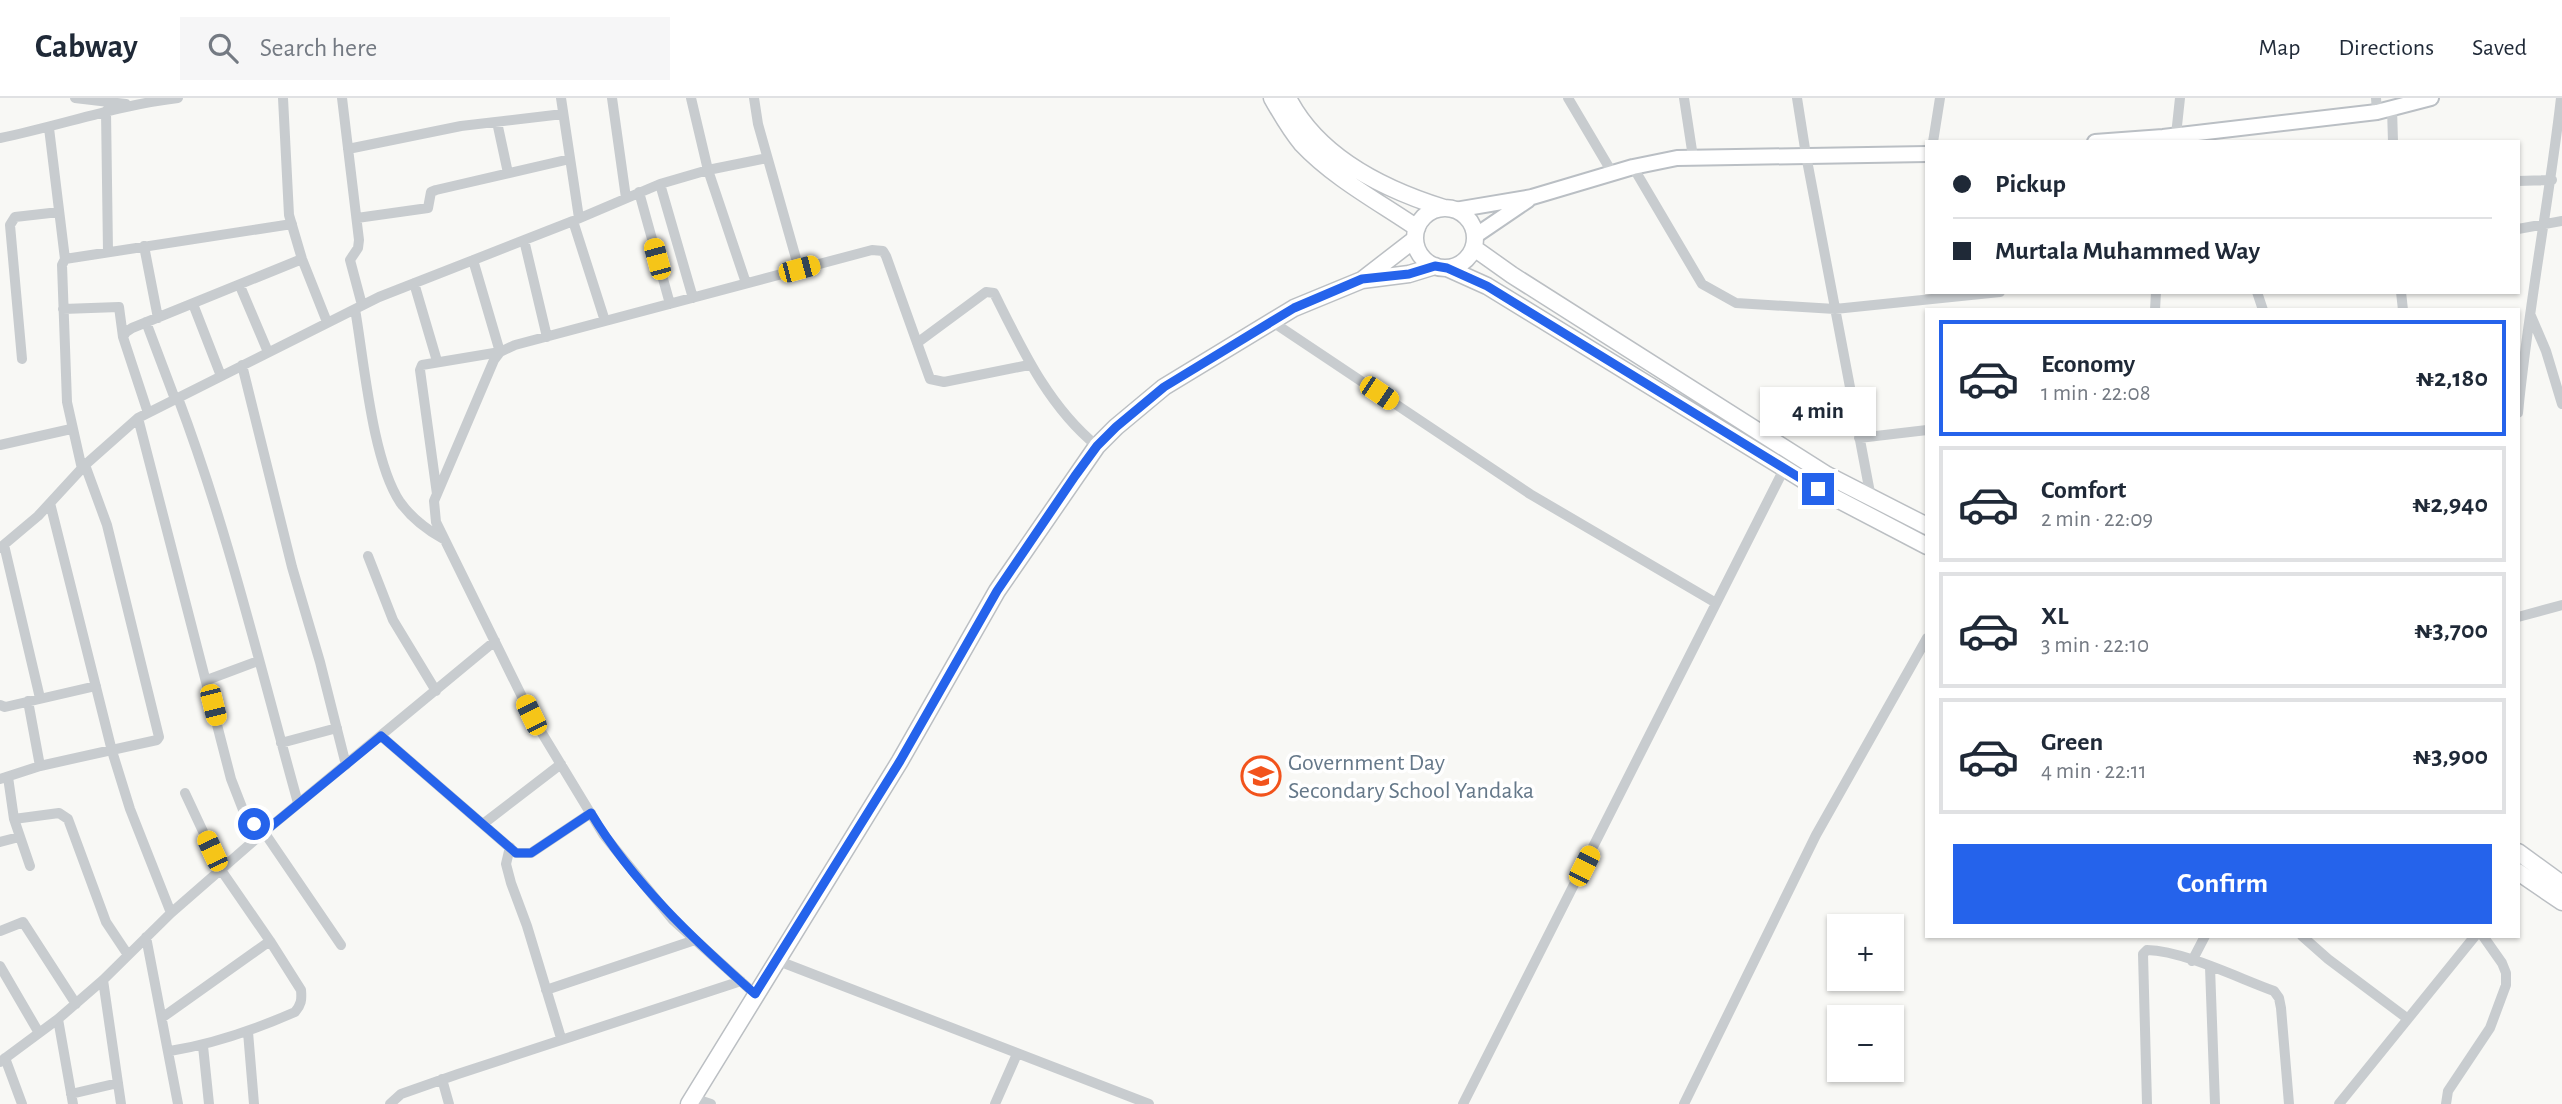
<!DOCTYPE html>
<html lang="en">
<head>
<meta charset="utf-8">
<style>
	:root { --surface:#fff; --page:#f6f6f7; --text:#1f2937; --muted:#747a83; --line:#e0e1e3; --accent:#2563eb }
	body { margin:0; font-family:"Alegreya Sans",sans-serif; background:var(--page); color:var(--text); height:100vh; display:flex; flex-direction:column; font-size:26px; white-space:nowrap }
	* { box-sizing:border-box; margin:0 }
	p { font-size:23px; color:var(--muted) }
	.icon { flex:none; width:38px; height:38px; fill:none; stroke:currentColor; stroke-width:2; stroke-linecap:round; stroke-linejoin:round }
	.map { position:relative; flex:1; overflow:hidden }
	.details { position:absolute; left:1925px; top:210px; width:595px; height:630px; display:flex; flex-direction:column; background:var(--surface); border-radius:0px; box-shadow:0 2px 5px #0004 }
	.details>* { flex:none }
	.hud { position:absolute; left:1925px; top:42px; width:595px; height:154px; border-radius:0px; box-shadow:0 2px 5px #0004; display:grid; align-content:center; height:154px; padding:0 28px; background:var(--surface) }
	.controls { position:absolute; left:1827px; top:816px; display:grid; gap:14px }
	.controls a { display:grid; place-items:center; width:77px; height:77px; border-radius:0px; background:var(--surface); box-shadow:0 2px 5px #0004; font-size:35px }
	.end { position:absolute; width:32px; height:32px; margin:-16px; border:9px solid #2563eb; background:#fff; box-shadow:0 0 0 4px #fff }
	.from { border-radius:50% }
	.bubble { position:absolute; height:49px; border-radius:0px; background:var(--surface); box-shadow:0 2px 5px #0004; font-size:23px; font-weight:700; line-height:49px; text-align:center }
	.car { position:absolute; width:21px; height:42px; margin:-21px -10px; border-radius:9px; box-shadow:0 0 5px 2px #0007; background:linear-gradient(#f5c518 24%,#345 0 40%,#f5c518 0 76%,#345 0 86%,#f5c518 0) }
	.hud b { display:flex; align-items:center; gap:24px; height:66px; font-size:26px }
	.hud b+b { border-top:2px solid var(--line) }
	.hud i { width:18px; height:18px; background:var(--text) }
	ul { padding:12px 0 0; list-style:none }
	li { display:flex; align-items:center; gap:21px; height:116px; margin:0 14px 10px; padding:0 14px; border:4px solid var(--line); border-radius:0px }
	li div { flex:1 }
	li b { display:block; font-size:26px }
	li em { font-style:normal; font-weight:700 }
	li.current { border-color:var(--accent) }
	li>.icon { width:63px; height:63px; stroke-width:1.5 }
	.primary-button { display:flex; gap:14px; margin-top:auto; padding:14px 28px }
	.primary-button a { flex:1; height:80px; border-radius:0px; background:var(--accent); color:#fff; font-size:28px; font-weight:700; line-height:80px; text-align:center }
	header { display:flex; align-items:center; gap:42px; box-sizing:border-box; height:98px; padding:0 35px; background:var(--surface); border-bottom:2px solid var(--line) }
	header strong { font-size:33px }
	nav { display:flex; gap:38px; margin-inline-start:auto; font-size:24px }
	.search { width:490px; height:63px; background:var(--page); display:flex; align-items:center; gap:18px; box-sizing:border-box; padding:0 24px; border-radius:0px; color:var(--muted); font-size:26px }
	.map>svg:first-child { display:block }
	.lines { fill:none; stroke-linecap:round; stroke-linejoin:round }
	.secondary-casing { stroke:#babfc4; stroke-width:18 }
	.primary-casing { stroke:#bbbfc3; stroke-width:19 }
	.street { stroke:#c8cccf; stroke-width:10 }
	.secondary { stroke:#fff; stroke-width:14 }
	.primary { stroke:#fff; stroke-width:16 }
	.route { stroke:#2563eb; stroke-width:9 }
	.labels { text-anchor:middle; stroke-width:7; stroke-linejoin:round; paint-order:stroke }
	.poi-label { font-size:24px; fill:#657889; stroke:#fff; text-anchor:start }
</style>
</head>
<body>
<header>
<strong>Cabway</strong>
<div class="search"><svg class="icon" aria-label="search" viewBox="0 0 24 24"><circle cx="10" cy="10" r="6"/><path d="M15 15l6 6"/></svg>Search here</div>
<nav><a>Map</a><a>Directions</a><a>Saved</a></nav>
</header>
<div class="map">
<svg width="2562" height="1006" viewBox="0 0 2562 1006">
	<rect width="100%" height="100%" fill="#f8f8f5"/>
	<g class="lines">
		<g class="secondary-casing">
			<path id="secondary" d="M2095 44 2163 39 2377 14 2431 0
				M1455 112 1532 99 1633 69 1677 60 1927 56
				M1475 138 1528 102"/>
		</g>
		<g class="primary-casing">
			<path id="primary" d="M1272 0C1281 16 1290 32 1302 46 1334 80 1379 104 1417 130
				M1288 0C1318 59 1383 91 1444 110
				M1415 140a30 30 0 1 1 60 0a30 30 0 1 1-60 0Z
				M1474 150 1512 177 1827 377 1927 428
				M1447 170 1487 188 1818 391 1927 448
				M1362 182 1409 176 1435 168
				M2518 754 2562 786
				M2518 774 2562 804
				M689 1006 900 663 997 493 1097 348 1116 329 1164 289 1294 210 1362 182 1415 141"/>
		</g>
		<path class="street" d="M75 0 126 6
			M283 0 289 117 302 161 327 224
			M342 0 359 142 358 150 350 162 362 207
			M561 0 579 120
			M612 0 626 100
			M691 0 708 72 746 185
			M754 0 758 26 799 171
			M1568 0 1613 76
			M1684 0 1693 59
			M1797 0 1806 57 1871 400
			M2376 0 2377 14
			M2392 10 2393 44
			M106 13 108 154
			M497 24 508 75
			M49 30 65 161 62 167 67 304 82 371
			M2176 37 2180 0
			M0 40C60 28 117 7 178 0
			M1933 44 1940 0
			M348 51 461 28 563 16
			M1633 69 1702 186 1736 205 1835 211 2000 194
			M2518 83 2552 82
			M660 86 693 200
			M639 94 670 206
			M357 120 428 110 431 94 436 92 570 61
			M573 123 605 223
			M2518 131 2562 123
			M524 142 547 239
			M144 148 158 220
			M65 161 292 126
			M473 162 500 254
			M414 185 437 263
			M240 188 268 254
			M2257 194 2263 212
			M2401 194 2403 212
			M193 206 221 278
			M63 211 119 209 123 239 148 315
			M355 211C364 262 372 362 400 404 412 421 427 432 445 442
			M2155 212 2156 194
			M2531 218 2546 253 2562 306
			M1271 223 1530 396 1716 505
			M146 224 175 301
			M123 239 126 234 132 230 302 161
			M917 245 986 194 994 195C1022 251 1048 308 1097 348
			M500 254 494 262 434 403 436 424 531 617 603 736 673 822 755 896
			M22 261 10 127 15 119 59 114
			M242 267 292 469 320 564 346 667
			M178 300C228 432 260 569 298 705
			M2518 315C2528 210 2549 105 2561 0
			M138 320 231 681 245 717 264 734 341 847
			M1859 340 1927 332
			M0 347 71 331
			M437 396 420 272 422 267 500 254 515 247 872 152 883 153 886 158 930 281 944 284 1024 268H1030
			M50 405 112 653 130 711 171 815
			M4 447 40 600
			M0 450 38 418 85 367 138 320 379 199 573 123 660 86 708 72 767 60
			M368 458 393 522 436 593
			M2518 519 2562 507
			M207 582 258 563
			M28 603 40 668
			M0 607 5 609 96 588
			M381 638 516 755H531L591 715
			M281 645 337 630
			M8 679 14 721 30 768
			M0 681 40 668 157 642 159 639 107 427 85 367
			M14 721 59 715 68 721 106 824 128 857
			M483 726 561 666
			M0 744 19 739
			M510 749 506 766 511 785 527 828 561 940
			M0 833 23 824 76 906
			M2302 838 2328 861 2408 921
			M146 839 178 1006
			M776 862 1149 1006
			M2192 863 2205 838
			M0 868 39 935
			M2210 869 2215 1006
			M103 882 121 1006
			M546 892 695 842
			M163 919 270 843
			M58 921 73 1006
			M248 934 254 1006
			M203 948 209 1006
			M170 953C214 946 254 932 295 914 301 907 302 902 301 892L270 843 221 772 185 695
			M5 960 22 1006
			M0 964 58 921 103 882 171 815 264 734 495 543
			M442 981 449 1006
			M71 996 118 985
			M693 1000 711 1006
			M390 1006 401 996 458 976 741 883
			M995 1006 1017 956
			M1463 1006 1784 371
			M1684 1006 1816 737 1927 540
			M2147 1006 2143 856 2147 852C2184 853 2238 880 2274 893L2279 900 2281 910 2289 1006
			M2339 1006 2475 838
			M2446 1006 2448 993 2490 930 2506 887V875L2502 865 2483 838"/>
		<use href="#secondary" class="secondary"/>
		<use href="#primary" class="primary"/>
	</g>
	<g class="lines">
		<path class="route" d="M254 726 264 734 381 638 516 755H531L591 715C633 785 694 842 755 896L900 663 997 493 1075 378 1097 348 1116 329 1164 289 1294 210 1341 190 1362 181 1409 176 1435 168 1447 170 1487 188 1818 391"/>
	</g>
	<defs>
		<g id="school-ring" transform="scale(2.0125)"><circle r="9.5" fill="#fff" stroke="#f2531c" stroke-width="1.5"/><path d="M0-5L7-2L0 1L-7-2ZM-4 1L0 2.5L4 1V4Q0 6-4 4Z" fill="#f2531c"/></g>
	</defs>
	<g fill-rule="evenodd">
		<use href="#school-ring" x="1261" y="678"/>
	</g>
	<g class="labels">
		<g class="poi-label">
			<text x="1288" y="672">Government Day<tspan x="1288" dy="28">Secondary School Yandaka</tspan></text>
		</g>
	</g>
</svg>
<div class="controls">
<a>+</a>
<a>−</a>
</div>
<i class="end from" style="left:254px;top:726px"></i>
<i class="end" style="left:1818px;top:391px"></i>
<div class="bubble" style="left:1760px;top:289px;width:116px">4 min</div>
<i class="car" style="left:657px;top:161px;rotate:345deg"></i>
<i class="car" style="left:799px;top:171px;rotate:75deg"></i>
<i class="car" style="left:1379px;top:295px;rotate:124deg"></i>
<i class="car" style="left:213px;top:607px;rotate:166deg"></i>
<i class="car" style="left:531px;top:617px;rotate:334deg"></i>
<i class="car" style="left:212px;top:753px;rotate:335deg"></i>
<i class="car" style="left:1584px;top:768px;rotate:27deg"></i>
<div class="hud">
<b><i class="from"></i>Pickup</b>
<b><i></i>Murtala Muhammed Way</b>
</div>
<section class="details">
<ul>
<li class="current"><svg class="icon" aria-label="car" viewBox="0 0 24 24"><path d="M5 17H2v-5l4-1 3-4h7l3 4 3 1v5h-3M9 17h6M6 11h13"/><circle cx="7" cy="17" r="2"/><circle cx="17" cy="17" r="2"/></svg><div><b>Economy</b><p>1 min · 22:08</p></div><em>₦2,180</em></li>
<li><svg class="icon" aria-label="car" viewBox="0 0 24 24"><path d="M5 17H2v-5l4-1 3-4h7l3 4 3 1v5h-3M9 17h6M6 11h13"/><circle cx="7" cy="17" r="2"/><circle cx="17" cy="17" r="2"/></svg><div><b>Comfort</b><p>2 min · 22:09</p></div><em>₦2,940</em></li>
<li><svg class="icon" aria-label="car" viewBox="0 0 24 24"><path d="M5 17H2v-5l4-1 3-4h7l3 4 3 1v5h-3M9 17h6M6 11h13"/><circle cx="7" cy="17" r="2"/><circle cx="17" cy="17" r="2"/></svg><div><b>XL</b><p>3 min · 22:10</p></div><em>₦3,700</em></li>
<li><svg class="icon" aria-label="car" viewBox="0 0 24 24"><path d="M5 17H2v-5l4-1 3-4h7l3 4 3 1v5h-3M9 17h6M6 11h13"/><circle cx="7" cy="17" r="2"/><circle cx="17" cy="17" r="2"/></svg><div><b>Green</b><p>4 min · 22:11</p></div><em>₦3,900</em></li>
</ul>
<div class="primary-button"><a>Confirm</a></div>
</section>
</div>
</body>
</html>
